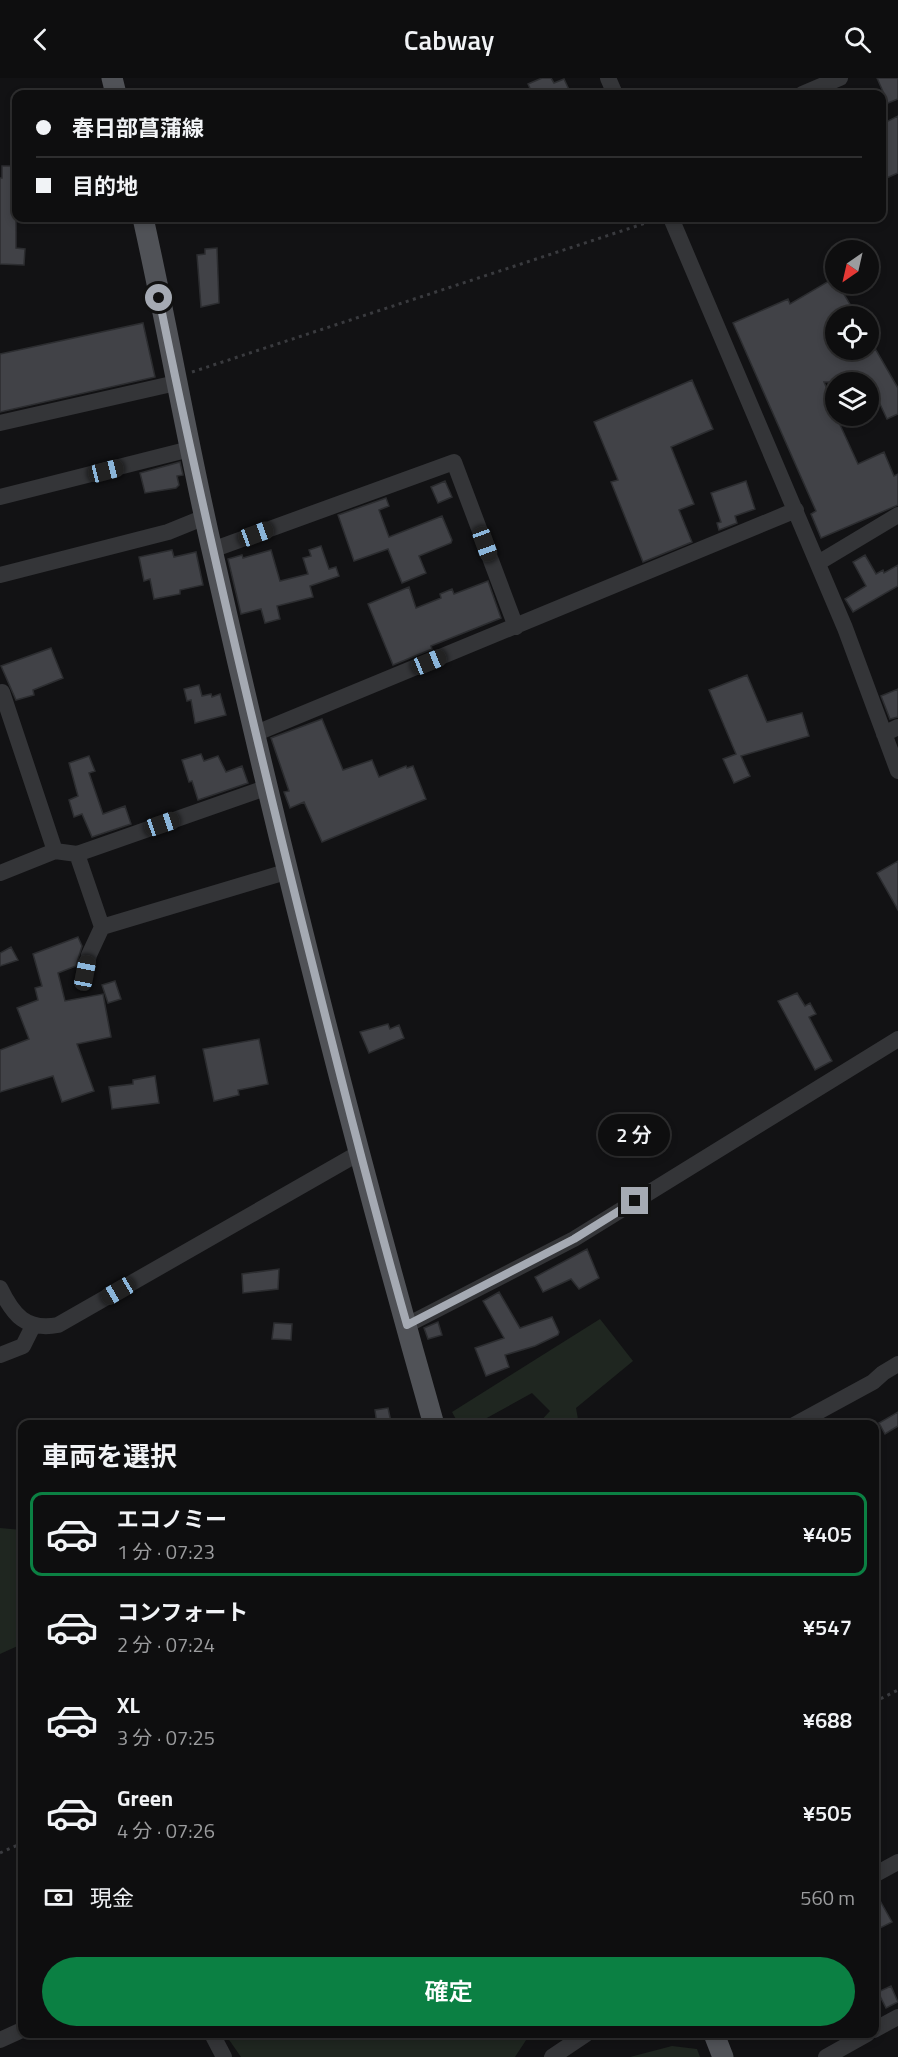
<!DOCTYPE html>
<html lang="ja">
<head>
<meta charset="utf-8">
<style>
	:root { --surface:#0e0e0f; --page:#171718; --text:#f1f3f6; --muted:#9b9c9e; --line:#2e2e2f; --accent:#0b8043 }
	body { margin:0; font-family:"Titillium Web","Noto Sans JP",sans-serif; background:var(--page); color:var(--text); height:100vh; display:flex; flex-direction:column; font-size:22px; white-space:nowrap }
	* { box-sizing:border-box; margin:0 }
	p { font-size:20px; color:var(--muted) }
	.icon { flex:none; width:33px; height:33px; fill:none; stroke:currentColor; stroke-width:2; stroke-linecap:round; stroke-linejoin:round }
	.map { position:relative; flex:1; overflow:hidden }
	.panel { position:absolute; left:18px; top:1342px; width:861px; height:618px; display:flex; flex-direction:column; background:var(--surface); border-radius:12px; box-shadow:0 3px 9px #0003,0 0 0 2px var(--line) }
	.panel>* { flex:none }
	.banner { position:absolute; left:12px; top:12px; width:874px; height:132px; border-radius:12px; box-shadow:0 3px 9px #0003,0 0 0 2px var(--line); display:grid; align-content:center; height:132px; padding:0 24px; background:var(--surface) }
	.needle { width:39px; rotate:214deg }
	.buttons { position:absolute; left:825px; top:162px; display:grid; gap:12px }
	.buttons a { display:grid; place-items:center; width:54px; height:54px; border-radius:50%; background:var(--surface); box-shadow:0 3px 9px #0003,0 0 0 2px var(--line); font-size:30px }
	.end { position:absolute; width:27px; height:27px; margin:-14px; border:8px solid #a5aab3; background:#111; box-shadow:0 0 0 3px #111 }
	.from { border-radius:50% }
	.bubble { position:absolute; height:42px; border-radius:21px; background:var(--surface); box-shadow:0 3px 9px #0003,0 0 0 2px var(--line); font-size:20px; font-weight:600; line-height:42px; text-align:center }
	.car { position:absolute; width:18px; height:36px; margin:-18px -9px; border-radius:8px; box-shadow:0 0 4px 2px #0007; background:linear-gradient(#222 24%,#8ab4d8 0 40%,#222 0 76%,#8ab4d8 0 86%,#222 0) }
	.banner b { display:flex; align-items:center; gap:21px; height:57px; font-size:22px }
	.banner b+b { border-top:2px solid var(--line) }
	.banner i { width:15px; height:15px; background:var(--text) }
	ul { padding:0; list-style:none }
	li { display:flex; align-items:center; gap:18px; height:84px; margin:0 12px 9px; padding:0 12px; border:3px solid transparent; border-radius:12px }
	li div { flex:1 }
	li b { display:block; font-size:22px }
	li em { font-style:normal; font-weight:600 }
	li.current { border-color:var(--accent) }
	li>.icon { width:54px; height:54px; stroke-width:1.5 }
	h2 { padding:0 24px; font-size:27px; line-height:72px }
	.pay { display:flex; align-items:center; gap:15px; height:66px; padding:0 24px; font-size:22px }
	.pay p { margin-inline-start:auto }
	.button { display:flex; gap:12px; margin-top:auto; padding:12px 24px }
	.button a { flex:1; height:69px; border-radius:36px; background:var(--accent); color:#fff; font-size:24px; font-weight:600; line-height:69px; text-align:center }
	header { display:flex; justify-content:space-between; align-items:center; height:78px; padding:0 24px; background:var(--surface); font-size:27px; font-weight:600 }
	.map>svg:first-child { display:block }
	.green { fill:#1f2620 }
	.building { fill:#414247; stroke:#2c2d30; stroke-width:1.5 }
	.lines { fill:none; stroke-linecap:round; stroke-linejoin:round }
	.path { stroke:#3a3b3f; stroke-width:3; stroke-dasharray:3 4.5; stroke-linecap:butt }
	.minor { stroke:#343538; stroke-width:16 }
	.major { stroke:#505257; stroke-width:21 }
	.route { stroke:#a5aab3; stroke-width:8 }
</style>
</head>
<body>
<header><svg class="icon" aria-label="back" viewBox="0 0 24 24"><path d="M15 5l-7 7 7 7"/></svg>Cabway<svg class="icon" aria-label="search" viewBox="0 0 24 24"><circle cx="10" cy="10" r="6"/><path d="M15 15l6 6"/></svg></header>
<div class="map">
<svg width="898" height="1979" viewBox="0 0 898 1979">
	<rect width="100%" height="100%" fill="#121214"/>
	<path class="green" d="M600 1241 633 1283 576 1330 579 1347H537L550 1333 532 1315 474 1347H459L452 1334Z
		M0 1450 22 1452V1566L0 1576Z
		M225 1956H530L515 1979H241Z
		M672 1968 697 1971 700 1979H630Z"/>
	<path class="building" d="M542 0H551L554 5 564 1 571 16H529L532 15 528 6Z
		M877 0H898V21L888 25Z
		M898 38V95L882 102V46Z
		M2 88H15L16 92V170L25 171 24 187 0 186V100H2Z
		M217 170 219 225 201 229 197 177 205 176V171Z
		M834 200 836 206H838L857 238H836V272H876L898 310V336L887 341 872 309 868 311V304H824L835 329 832 330 836 338 858 386 884 374 894 398 898 396V427L821 460 811 436 816 433 733 245 788 221 790 226Z
		M143 245 155 299 0 334V276Z
		M692 302 713 351 671 369 694 426 679 432 692 464 643 484 611 404 618 402 594 344Z
		M180 384 183 397 177 398 179 407 176 410 145 415 140 395Z
		M445 403 452 419 438 425 431 409Z
		M746 403 755 431 735 438 737 445 719 452 717 445 721 444 711 415Z
		M386 420 389 428 379 432 389 459 442 438 452 462 451 465 419 478 426 495 402 505 388 471 354 483 338 437Z
		M321 468 329 491 336 489 339 498 310 508 313 519 277 528 280 541 265 545 261 531 241 536 228 481 242 477 243 480 271 472 280 503 308 496 303 480 311 478 309 472Z
		M172 472 174 479 196 474 203 507 180 512V516L154 521 150 501 144 503 139 479Z
		M865 477 876 496 883 492 884 495 898 487V508L853 534 845 521 866 508 853 484Z
		M488 503 501 540 431 568 432 571 393 587 368 526 409 509 416 530 441 520 440 516 452 511 454 516Z
		M51 570 63 600 33 612 34 617 16 622 1 588Z
		M747 597 767 644 802 635 809 658 741 678 750 698 734 705 723 681 736 676 709 612Z
		M199 607 202 618 211 616 212 619 220 616 226 637 195 645 191 622 187 623 184 611Z
		M898 611V639L890 641 881 618Z
		M322 641 343 692 372 682 379 699 406 688 407 690 413 688 426 721 322 764 304 724 290 730 284 714 289 713 271 660Z
		M201 676 204 683 218 678 226 694 242 688 248 705 198 722 192 703 189 704 182 682Z
		M89 678 95 693 89 695 103 736 125 728 131 746 92 759 82 736 74 739 69 722 78 718 69 685Z
		M898 783V832L877 795Z
		M78 859 82 868 76 888 58 895 65 923 103 916 111 959 77 966 94 1013 62 1024 53 998 0 1014V972L29 961 17 930 38 922 35 910 42 908 33 876Z
		M11 869 18 882 0 888V875Z
		M115 903 121 921 108 925 102 907Z
		M797 915 805 928 810 925 816 936 809 939 832 983 815 992 778 923Z
		M388 946 390 951 399 947 404 960 369 975 360 954Z
		M259 961 268 1006 238 1012 239 1017 214 1023 203 971Z
		M155 998 159 1025 112 1031 109 1009 133 1006V1002Z
		M587 1171 599 1200 579 1211 571 1201 543 1214 535 1199Z
		M279 1191 278 1211 243 1215 242 1196Z
		M499 1214 520 1250 552 1239 559 1254 558 1257 535 1268 505 1277 509 1289 486 1298 475 1270 504 1260 483 1223Z
		M438 1244 442 1257 428 1261 424 1250Z
		M274 1245 292 1246 291 1262 272 1261Z
		M388 1330 391 1344 377 1347 375 1332Z
		M898 1334V1348L885 1356 879 1345Z
		M874 1812 892 1844 874 1853Z
		M891 1908 898 1924 886 1930 878 1914Z"/>
	<g class="lines">
		<path class="path" d="M192 294 655 142
			M874 1624 898 1612
			M0 1775 22 1765"/>
		<path class="minor" d="M608 0 615 16
			M802 16 840 0
			M671 140 845 550 898 693
			M0 345 176 305
			M0 419 190 371
			M212 472 454 384 516 549
			M818 485 898 437
			M0 497 168 454 205 439
			M2 614 55 773
			M254 656 796 432
			M884 656 898 649
			M77 776 102 849
			M0 795 55 773 77 776 268 709
			M85 895 89 877 102 849 289 793
			M0 1210C13 1237 26 1253 58 1247L359 1075
			M407 1247 574 1161 898 961
			M0 1277 23 1268 33 1248
			M794 1347 873 1304 883 1295 898 1286
			M874 1797 898 1784
			M874 1952 898 1939
			M212 1956 224 1979
			M0 1962 22 1952
			M552 1979 586 1956
			M826 1979 867 1956"/>
		<path class="major" d="M112 0 116 16
			M143 140C168 251 187 364 213 476 279 768 352 1059 434 1347
			M714 1956 723 1979"/>
	</g>
	<g class="lines">
		<path class="route" d="M159 220C201 429 250 635 301 841 335 977 369 1113 407 1247L574 1161 635 1123"/>
	</g>
</svg>
<div class="buttons">
<a><svg class="needle" viewBox="-14 -14 28 28"><path d="M0-13l5 13h-10z" fill="#e53935"/><path d="M0 13l5-13h-10z" fill="#9b9c9e"/></svg></a>
<a><svg class="icon" aria-label="locate" viewBox="0 0 24 24"><circle cx="12" cy="12" r="6"/><path d="M12 2v4M12 18v4M2 12h4M18 12h4"/></svg></a>
<a><svg class="icon" aria-label="layers" viewBox="0 0 24 24"><path d="M12 4l9 5-9 5-9-5zM3 14l9 5 9-5"/></svg></a>
</div>
<i class="end from" style="left:159px;top:220px"></i>
<i class="end" style="left:635px;top:1123px"></i>
<div class="bubble" style="left:598px;top:1036px;width:72px">2 分</div>
<i class="car" style="left:106px;top:393px;rotate:76deg"></i>
<i class="car" style="left:256px;top:456px;rotate:70deg"></i>
<i class="car" style="left:485px;top:466px;rotate:160deg"></i>
<i class="car" style="left:429px;top:584px;rotate:68deg"></i>
<i class="car" style="left:162px;top:746px;rotate:71deg"></i>
<i class="car" style="left:85px;top:895px;rotate:11deg"></i>
<i class="car" style="left:118px;top:1213px;rotate:240deg"></i>
<div class="banner">
<b><i class="from"></i>春日部菖蒲線</b>
<b><i></i>目的地</b>
</div>
<section class="panel">
<h2>車両を選択</h2>
<ul>
<li class="current"><svg class="icon" aria-label="car" viewBox="0 0 24 24"><path d="M5 17H2v-5l4-1 3-4h7l3 4 3 1v5h-3M9 17h6M6 11h13"/><circle cx="7" cy="17" r="2"/><circle cx="17" cy="17" r="2"/></svg><div><b>エコノミー</b><p>1 分 · 07:23</p></div><em>¥405</em></li>
<li><svg class="icon" aria-label="car" viewBox="0 0 24 24"><path d="M5 17H2v-5l4-1 3-4h7l3 4 3 1v5h-3M9 17h6M6 11h13"/><circle cx="7" cy="17" r="2"/><circle cx="17" cy="17" r="2"/></svg><div><b>コンフォート</b><p>2 分 · 07:24</p></div><em>¥547</em></li>
<li><svg class="icon" aria-label="car" viewBox="0 0 24 24"><path d="M5 17H2v-5l4-1 3-4h7l3 4 3 1v5h-3M9 17h6M6 11h13"/><circle cx="7" cy="17" r="2"/><circle cx="17" cy="17" r="2"/></svg><div><b>XL</b><p>3 分 · 07:25</p></div><em>¥688</em></li>
<li><svg class="icon" aria-label="car" viewBox="0 0 24 24"><path d="M5 17H2v-5l4-1 3-4h7l3 4 3 1v5h-3M9 17h6M6 11h13"/><circle cx="7" cy="17" r="2"/><circle cx="17" cy="17" r="2"/></svg><div><b>Green</b><p>4 分 · 07:26</p></div><em>¥505</em></li>
</ul>
<div class="pay"><svg class="icon" aria-label="cash" viewBox="0 0 24 24"><path d="M3 7h18v10H3z"/><circle cx="12" cy="12" r="2"/></svg>現金<p>560 m</p></div>
<div class="button"><a>確定</a></div>
</section>
</div>
</body>
</html>
